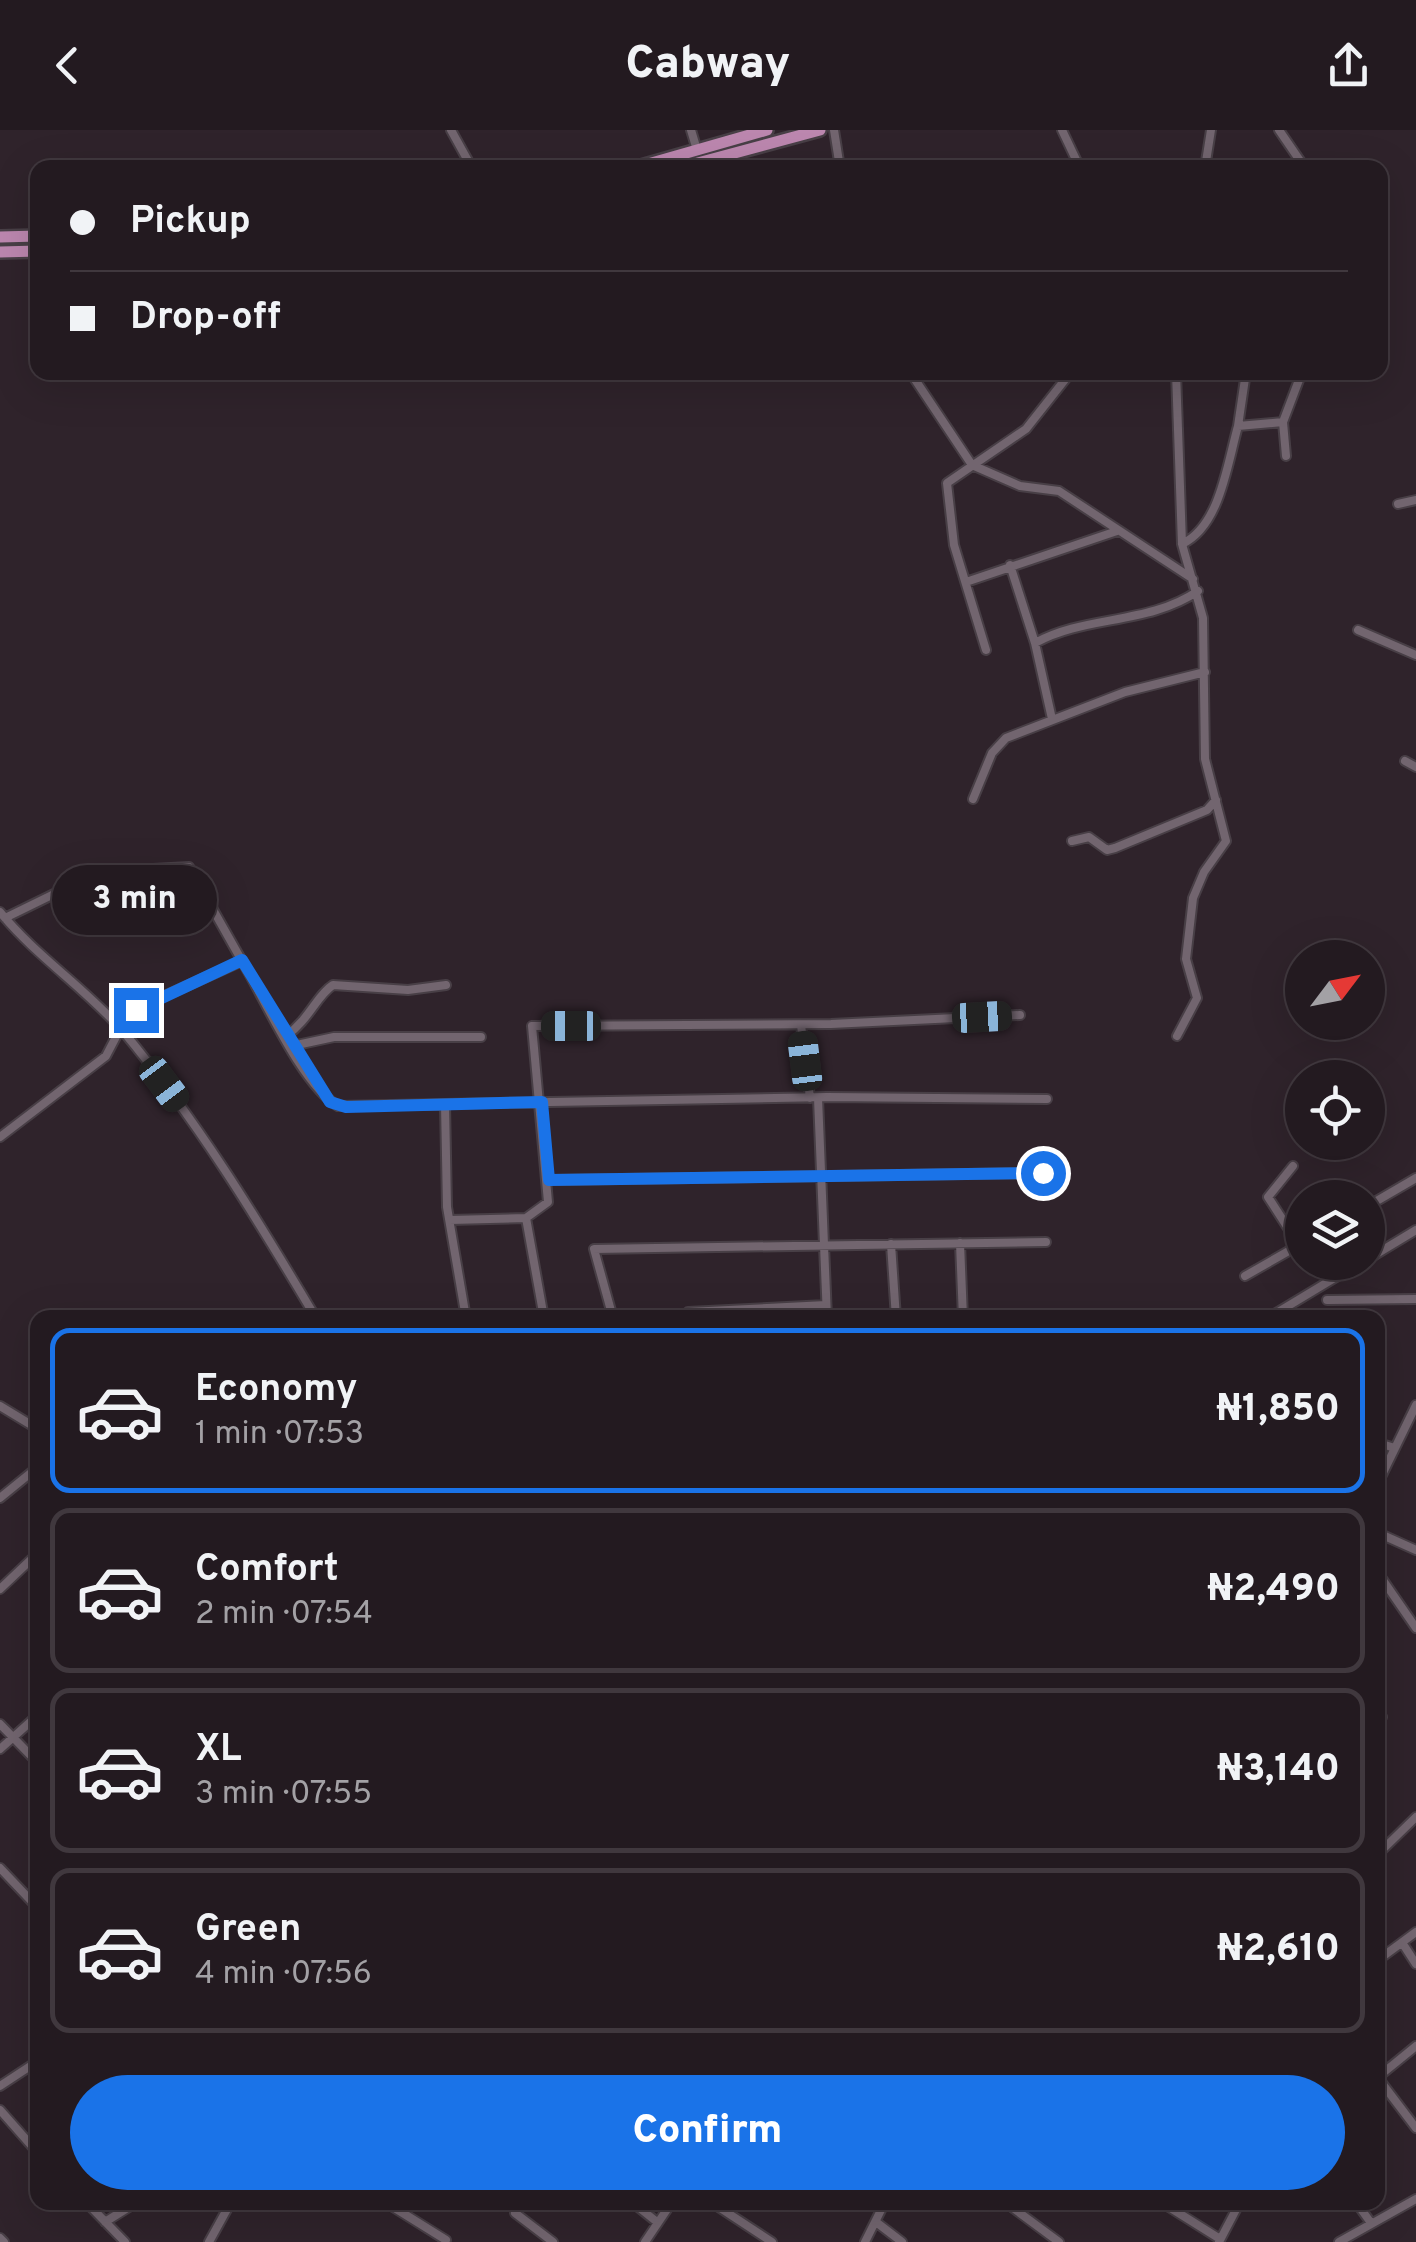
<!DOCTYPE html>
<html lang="en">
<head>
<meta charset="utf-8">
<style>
	:root { --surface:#231a20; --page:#2f272d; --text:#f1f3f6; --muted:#a3a1a5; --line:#40383e; --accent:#1a73e8 }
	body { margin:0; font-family:Overpass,sans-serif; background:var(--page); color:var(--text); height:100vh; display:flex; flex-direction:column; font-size:38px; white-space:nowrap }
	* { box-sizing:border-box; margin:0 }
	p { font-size:32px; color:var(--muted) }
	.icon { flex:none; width:55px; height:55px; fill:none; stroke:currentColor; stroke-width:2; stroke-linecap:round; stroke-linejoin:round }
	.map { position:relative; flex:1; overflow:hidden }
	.panel { position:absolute; left:30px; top:1180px; width:1355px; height:900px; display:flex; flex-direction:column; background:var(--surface); border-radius:20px; box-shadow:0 10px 40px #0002,0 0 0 2px var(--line) }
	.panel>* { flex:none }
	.banner { position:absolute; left:30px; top:30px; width:1358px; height:220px; border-radius:20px; box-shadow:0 10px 40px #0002,0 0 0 2px var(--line); display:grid; align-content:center; height:220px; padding:0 40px; background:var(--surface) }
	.needle { width:65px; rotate:58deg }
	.fabs { position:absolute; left:1285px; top:810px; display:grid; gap:20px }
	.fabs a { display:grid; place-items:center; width:100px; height:100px; border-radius:50%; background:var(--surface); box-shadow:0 10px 40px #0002,0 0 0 2px var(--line); font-size:50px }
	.end { position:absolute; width:45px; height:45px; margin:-22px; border:12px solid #1a73e8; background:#fff; box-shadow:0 0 0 5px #fff }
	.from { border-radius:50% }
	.bubble { position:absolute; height:70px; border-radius:35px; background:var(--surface); box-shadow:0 10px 40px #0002,0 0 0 2px var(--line); font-size:32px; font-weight:800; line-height:70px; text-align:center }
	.car { position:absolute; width:30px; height:60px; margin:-30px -15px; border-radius:12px; box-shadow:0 0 8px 2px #0007; background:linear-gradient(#222 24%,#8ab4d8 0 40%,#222 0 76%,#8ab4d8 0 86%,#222 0) }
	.banner b { display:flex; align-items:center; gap:35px; height:95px; font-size:38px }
	.banner b+b { border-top:2px solid var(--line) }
	.banner i { width:25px; height:25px; background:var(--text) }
	ul { padding:18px 0 0; list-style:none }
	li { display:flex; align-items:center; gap:30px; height:165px; margin:0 20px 15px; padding:0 20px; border:5px solid var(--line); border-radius:20px }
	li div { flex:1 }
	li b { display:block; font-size:38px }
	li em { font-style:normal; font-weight:800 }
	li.selected { border-color:var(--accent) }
	li>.icon { width:90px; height:90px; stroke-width:1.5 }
	.button { display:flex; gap:20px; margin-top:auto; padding:20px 40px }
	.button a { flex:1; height:115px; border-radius:60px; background:var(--accent); color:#fff; font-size:40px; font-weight:800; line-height:115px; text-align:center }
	header { display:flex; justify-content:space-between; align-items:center; height:130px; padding:0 40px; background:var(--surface); font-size:45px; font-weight:800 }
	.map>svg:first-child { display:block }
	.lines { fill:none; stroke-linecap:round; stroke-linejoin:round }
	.street-casing { stroke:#483f46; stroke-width:12 }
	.primary-casing { stroke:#483f46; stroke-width:16 }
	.street { stroke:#72656f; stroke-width:8 }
	.primary { stroke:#bc87af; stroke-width:11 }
	.route { stroke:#1a73e8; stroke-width:12 }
</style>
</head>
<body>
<header><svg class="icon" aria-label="back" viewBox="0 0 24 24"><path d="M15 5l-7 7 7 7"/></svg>Cabway<svg class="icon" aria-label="share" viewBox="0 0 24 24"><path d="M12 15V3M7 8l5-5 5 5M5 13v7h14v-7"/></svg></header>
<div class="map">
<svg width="1416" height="2112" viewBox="0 0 1416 2112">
	<rect width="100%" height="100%" fill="#2f232b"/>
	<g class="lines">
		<g class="street-casing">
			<path id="street" d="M451 0 472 38
				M691 0 697 20
				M834 0 840 38
				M1062 0 1080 38
				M1279 0 1305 38
				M1205 38 1211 0
				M910 242 972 335 1020 356 1059 361 1193 449
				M1176 242 1182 414 1203 488 1205 629 1226 711 1204 742 1193 768 1186 829 1197 868 1177 906
				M1238 296 1246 242
				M1286 326 1283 292 1302 242
				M1398 374 1416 370
				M1182 414C1220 396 1227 335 1238 296L1283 292
				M1010 435 1035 513
				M966 452 1117 401
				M1358 500 1416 525
				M986 520 954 415 947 353 1026 299 1071 242
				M1052 589 1035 513C1085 485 1148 495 1198 461
				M1405 631 1416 637
				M973 669 992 623 1006 608 1125 562 1205 542
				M1072 711 1089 707 1107 720 1115 718 1207 680 1216 670
				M0 782C36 826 85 858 122 900 197 990 256 1087 316 1188
				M5 788 99 742 189 737 242 831
				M801 895 810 968
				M286 906C309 890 317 865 333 855L408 860 446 855
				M292 916 334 907H481
				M818 968 827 1188
				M445 974 447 1077 466 1188
				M0 1007 106 926 129 882 242 831C265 869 301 954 338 976L827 967 1047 969
				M1293 1036 1268 1067 1299 1115
				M549 1050 1043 1043
				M1368 1076 1416 1048
				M526 1088 544 1188
				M450 1090 526 1088 548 1072 532 896 831 894 1020 885
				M960 1113 963 1188
				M891 1114 896 1188
				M1368 1129 1416 1100
				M1245 1146 1301 1114
				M1327 1170 1416 1169
				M688 1182 826 1175
				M613 1188 594 1119 1046 1112
				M1268 1188 1361 1132
				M0 1276 38 1299
				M1378 1313 1395 1318
				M1378 1353 1416 1275
				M0 1368 38 1337
				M1378 1403 1416 1420
				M1378 1443 1416 1498
				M0 1459 38 1423
				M1378 1582 1382 1587
				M0 1594 38 1633
				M0 1619 38 1585
				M1378 1724 1416 1687
				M0 1738 38 1778
				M1403 1814 1416 1834
				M1378 1830 1416 1802
				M1378 1947 1416 1916
				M1378 1948 1416 1998
				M0 1956 38 1931
				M0 1980 38 2023
				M86 2072 125 2112
				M385 2072 446 2110
				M632 2072 657 2092
				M711 2072 772 2112
				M1005 2072 1059 2112
				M1161 2072 1220 2109
				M1356 2072 1371 2093
				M515 2083 553 2112
				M105 2092 137 2072
				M876 2092 902 2112
				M0 2108 4 2112
				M209 2112 231 2072
				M645 2112 672 2072
				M865 2112 885 2072
				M1219 2112 1240 2072
				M1339 2112 1416 2069"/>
		</g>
		<g class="primary-casing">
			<path id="primary" d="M634 38 767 0
				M679 38 820 0
				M0 107 38 106
				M0 122 38 121"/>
		</g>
		<use href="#street" class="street"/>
		<use href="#primary" class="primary"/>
	</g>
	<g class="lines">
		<path class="route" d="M136 880 242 830 330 972 346 977 542 972 549 1050 1043 1043"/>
	</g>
</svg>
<div class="fabs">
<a><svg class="needle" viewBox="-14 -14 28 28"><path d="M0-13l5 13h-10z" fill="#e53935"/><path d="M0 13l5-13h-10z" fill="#a3a1a5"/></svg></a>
<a><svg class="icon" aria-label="locate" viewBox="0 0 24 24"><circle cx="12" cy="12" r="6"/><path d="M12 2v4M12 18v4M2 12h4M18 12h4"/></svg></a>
<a><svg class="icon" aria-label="layers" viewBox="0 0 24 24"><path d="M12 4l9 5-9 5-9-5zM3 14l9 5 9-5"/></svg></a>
</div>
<i class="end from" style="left:1043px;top:1043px"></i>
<i class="end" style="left:136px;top:880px"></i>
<div class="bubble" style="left:52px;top:735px;width:165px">3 min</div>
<i class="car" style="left:982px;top:887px;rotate:87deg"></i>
<i class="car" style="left:571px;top:896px;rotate:270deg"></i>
<i class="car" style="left:805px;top:931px;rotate:353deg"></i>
<i class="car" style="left:164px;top:954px;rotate:143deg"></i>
<div class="banner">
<b><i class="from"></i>Pickup</b>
<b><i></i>Drop-off</b>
</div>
<section class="panel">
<ul>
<li class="selected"><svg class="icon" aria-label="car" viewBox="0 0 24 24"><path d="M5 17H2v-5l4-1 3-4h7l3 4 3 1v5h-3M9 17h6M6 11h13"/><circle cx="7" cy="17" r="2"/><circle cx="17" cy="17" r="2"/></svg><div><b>Economy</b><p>1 min · 07:53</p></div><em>₦1,850</em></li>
<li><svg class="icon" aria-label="car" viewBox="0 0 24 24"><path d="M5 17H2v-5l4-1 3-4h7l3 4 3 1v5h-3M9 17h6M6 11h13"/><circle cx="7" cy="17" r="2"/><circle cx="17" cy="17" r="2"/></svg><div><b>Comfort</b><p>2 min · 07:54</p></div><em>₦2,490</em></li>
<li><svg class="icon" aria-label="car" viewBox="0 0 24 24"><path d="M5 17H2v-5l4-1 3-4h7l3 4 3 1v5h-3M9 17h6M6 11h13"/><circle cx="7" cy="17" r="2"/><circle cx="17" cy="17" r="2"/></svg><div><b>XL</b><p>3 min · 07:55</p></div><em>₦3,140</em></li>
<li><svg class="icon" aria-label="car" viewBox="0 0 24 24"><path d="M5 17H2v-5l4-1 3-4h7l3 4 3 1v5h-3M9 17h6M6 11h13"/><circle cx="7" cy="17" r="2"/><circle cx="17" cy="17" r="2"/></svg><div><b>Green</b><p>4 min · 07:56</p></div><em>₦2,610</em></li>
</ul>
<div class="button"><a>Confirm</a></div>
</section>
</div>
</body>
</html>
